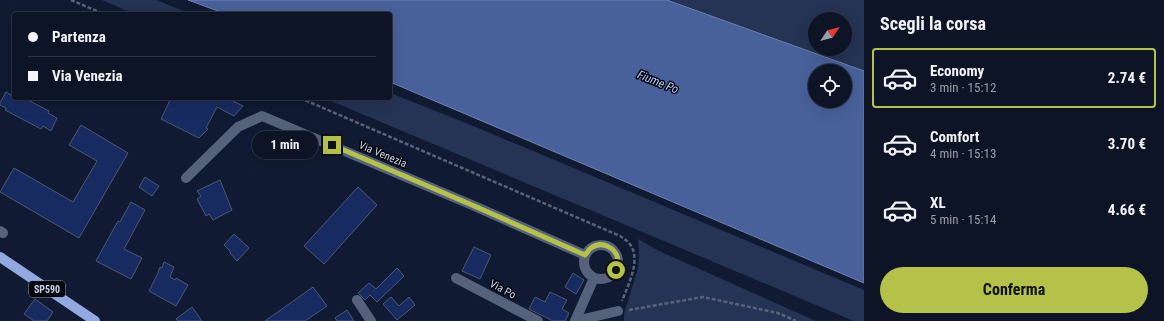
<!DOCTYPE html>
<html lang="it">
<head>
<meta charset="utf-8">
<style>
	:root { --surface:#0c1426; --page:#151d2e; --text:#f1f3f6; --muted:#9a9ea7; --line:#2c3343; --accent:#b4c24a }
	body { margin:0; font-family:"Roboto Condensed",sans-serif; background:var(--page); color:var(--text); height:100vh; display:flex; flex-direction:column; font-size:15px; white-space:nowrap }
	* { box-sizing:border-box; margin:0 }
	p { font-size:13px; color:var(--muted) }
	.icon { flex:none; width:22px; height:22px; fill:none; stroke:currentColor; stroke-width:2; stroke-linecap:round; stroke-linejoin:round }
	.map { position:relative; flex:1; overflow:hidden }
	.details { display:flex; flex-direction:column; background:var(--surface); width:300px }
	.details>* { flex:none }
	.top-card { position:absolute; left:12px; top:12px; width:380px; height:88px; border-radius:4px; box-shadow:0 4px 16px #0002,0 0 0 1px var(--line); display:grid; align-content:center; height:88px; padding:0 16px; background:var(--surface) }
	.needle { width:26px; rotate:55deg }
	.fabs { position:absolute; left:808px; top:12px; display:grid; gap:8px }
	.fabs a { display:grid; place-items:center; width:44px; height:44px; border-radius:50%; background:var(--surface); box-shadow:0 4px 16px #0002,0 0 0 1px var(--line); font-size:20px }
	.end { position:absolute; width:18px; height:18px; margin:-9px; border:5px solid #b4c24a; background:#111; box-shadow:0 0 0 2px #111 }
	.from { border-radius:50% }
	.bubble { position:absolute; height:28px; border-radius:14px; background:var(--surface); box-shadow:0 4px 16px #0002,0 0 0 1px var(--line); font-size:13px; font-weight:700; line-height:28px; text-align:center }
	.top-card b { display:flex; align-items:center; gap:14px; height:38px; font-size:15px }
	.top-card b+b { border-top:1px solid var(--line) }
	.top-card i { width:10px; height:10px; background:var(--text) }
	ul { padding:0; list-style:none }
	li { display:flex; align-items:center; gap:12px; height:60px; margin:0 8px 6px; padding:0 8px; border:2px solid transparent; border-radius:4px }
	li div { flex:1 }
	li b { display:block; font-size:15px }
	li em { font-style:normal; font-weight:700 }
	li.current { border-color:var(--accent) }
	li>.icon { width:36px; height:36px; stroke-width:1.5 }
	h2 { padding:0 16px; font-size:18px; line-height:48px }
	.action { display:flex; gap:8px; margin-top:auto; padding:8px 16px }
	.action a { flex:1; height:46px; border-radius:24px; background:var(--accent); color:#111; font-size:16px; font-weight:700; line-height:46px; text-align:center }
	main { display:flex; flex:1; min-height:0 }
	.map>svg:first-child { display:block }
	.green { fill:#253354; fill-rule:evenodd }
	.water { fill:#48619a; stroke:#6f83b0; fill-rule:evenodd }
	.building { fill:#182b60; stroke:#4b5875 }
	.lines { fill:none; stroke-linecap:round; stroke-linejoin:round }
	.path { stroke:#596277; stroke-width:2.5; stroke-dasharray:4 2; stroke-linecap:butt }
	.minor { stroke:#56627b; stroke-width:10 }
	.major { stroke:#91a9df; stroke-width:10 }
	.route { stroke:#b4c24a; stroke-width:5 }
	.labels { text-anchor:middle; stroke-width:3; stroke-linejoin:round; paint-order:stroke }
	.shield { fill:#03060f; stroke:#8e95a3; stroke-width:1 }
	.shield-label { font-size:10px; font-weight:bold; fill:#cad2e2 }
	.street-label { font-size:11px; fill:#cad2e2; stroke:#03060f }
	.water-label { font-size:12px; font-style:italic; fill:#b0c8fa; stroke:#03060f }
</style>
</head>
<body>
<main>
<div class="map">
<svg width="864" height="321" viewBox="0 0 864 321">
	<rect width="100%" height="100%" fill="#101a32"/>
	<path class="green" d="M102 0H156L191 14H134Z
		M669 0H864V71ZM815 19H845V49H815Z
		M390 93 466 123 864 290V321H854L324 98H390Z
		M638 239 659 251 816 321H624V314L638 268 639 253Z"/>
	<path class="water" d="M188 0H667L864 71V283L390 82V14H226ZM815 71H845V101H815Z"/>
	<path class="building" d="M6 92 11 95 13 92 14 93V98H24L49 111 48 113 57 118 51 131 43 126 41 129 5 110 6 108 0 105V103Z
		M171 98H227L243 106 234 116 217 107 206 128 208 129 199 138 161 119Z
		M81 125 128 153 79 238 0 192 14 168 73 202 97 161 69 145Z
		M145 177 159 186 152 196 139 187Z
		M220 180 232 210 213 220 209 214 206 216 197 199 201 196 197 191Z
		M358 187 377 205 324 264 304 246Z
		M131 202 145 210 124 249 142 258 131 279 96 261 118 221 120 222Z
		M234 234 249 248 237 261 230 253V251L224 245Z
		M474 247 491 255 480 279 462 271Z
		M164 262 174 267 170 277 175 280 176 278 188 285 176 306 149 291 158 273V272L160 267 162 268Z
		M397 268 404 276 377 302 370 295 365 300 358 293 369 283 376 289Z
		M573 273 584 280 576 294 565 287Z
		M313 287 327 306 305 321H265Z
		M550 292 567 300 562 309 569 313 565 321H553L529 309 535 297 545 302Z
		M391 297 399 306 409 297 415 305 397 320 383 304Z
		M35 299 53 312 47 321H34L24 314Z
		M192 307 202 321H178L176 319Z
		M347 310 354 321H337L335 318Z"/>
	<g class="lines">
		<path class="path" d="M71 0 104 14
			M300 98 620 236C623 238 626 240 628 242 643 257 628 285 622 301
			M629 310 703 297 778 313 796 321"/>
		<path class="minor" d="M186 178 238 127 262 116 472 205 585 255
			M0 231 3 233
			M584 262a17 17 0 1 1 34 0a17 17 0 1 1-34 0Z
			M456 278 538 321
			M357 300 371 321
			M575 321 594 278
			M575 321 618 311"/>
		<path class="major" d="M0 257 95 321"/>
	</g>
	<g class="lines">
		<path class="route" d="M332 145 472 205 585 255C587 253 589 249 591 248 602 240 617 248 618 261 618 264 617 268 616 270"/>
	</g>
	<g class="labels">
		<rect class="shield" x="29" y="281" width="36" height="16" rx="3"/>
		<g class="shield-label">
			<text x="47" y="293">SP590</text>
		</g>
		<g class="street-label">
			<text transform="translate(383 154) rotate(23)" y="4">Via Venezia</text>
			<text transform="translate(503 289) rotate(28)" y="4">Via Po</text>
		</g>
		<g class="water-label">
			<text transform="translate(658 82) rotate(22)" y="4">Fiume Po</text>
		</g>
	</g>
</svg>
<div class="fabs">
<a><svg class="needle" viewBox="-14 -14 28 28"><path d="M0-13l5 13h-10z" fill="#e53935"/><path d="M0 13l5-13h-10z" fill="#9a9ea7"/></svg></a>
<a><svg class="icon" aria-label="locate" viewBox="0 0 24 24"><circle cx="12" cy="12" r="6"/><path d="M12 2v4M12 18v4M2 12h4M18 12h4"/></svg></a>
</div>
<i class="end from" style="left:616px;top:270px"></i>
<i class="end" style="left:332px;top:145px"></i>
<div class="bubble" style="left:252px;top:131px;width:66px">1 min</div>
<div class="top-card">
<b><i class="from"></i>Partenza</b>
<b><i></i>Via Venezia</b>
</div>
</div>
<section class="details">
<h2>Scegli la corsa</h2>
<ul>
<li class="current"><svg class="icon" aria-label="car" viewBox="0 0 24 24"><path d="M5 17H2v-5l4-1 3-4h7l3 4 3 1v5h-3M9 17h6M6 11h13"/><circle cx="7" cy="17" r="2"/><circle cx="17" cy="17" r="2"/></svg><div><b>Economy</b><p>3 min · 15:12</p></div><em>2.74 €</em></li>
<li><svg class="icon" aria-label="car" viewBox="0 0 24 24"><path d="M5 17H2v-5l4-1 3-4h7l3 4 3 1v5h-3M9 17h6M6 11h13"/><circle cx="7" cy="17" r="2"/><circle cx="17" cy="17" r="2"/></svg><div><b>Comfort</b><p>4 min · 15:13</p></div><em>3.70 €</em></li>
<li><svg class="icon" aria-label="car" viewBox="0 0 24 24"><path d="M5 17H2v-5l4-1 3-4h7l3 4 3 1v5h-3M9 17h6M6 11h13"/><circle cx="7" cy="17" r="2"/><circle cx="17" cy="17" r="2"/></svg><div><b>XL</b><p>5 min · 15:14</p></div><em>4.66 €</em></li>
</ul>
<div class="action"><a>Conferma</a></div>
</section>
</main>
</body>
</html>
